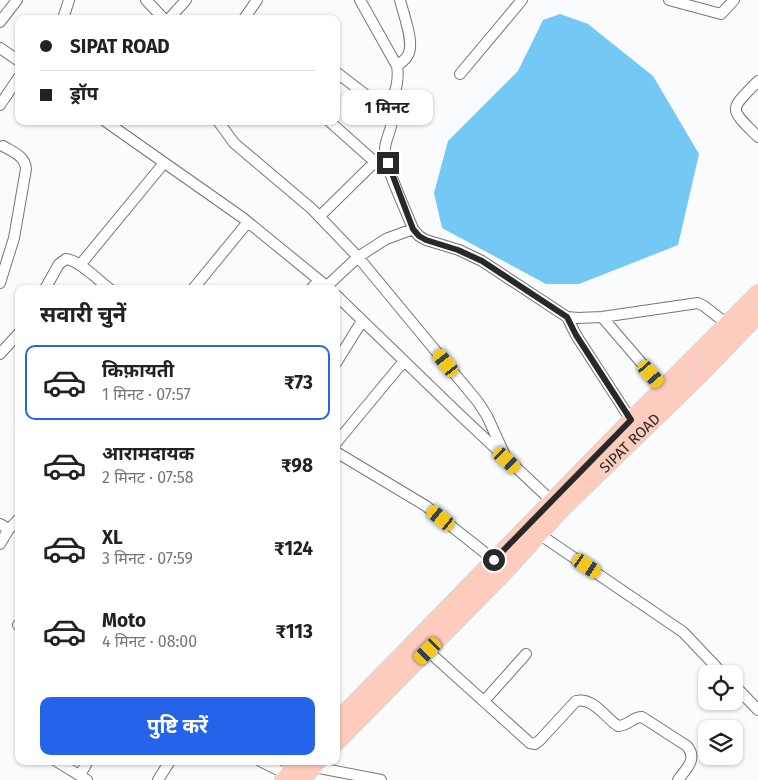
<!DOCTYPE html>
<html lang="hi">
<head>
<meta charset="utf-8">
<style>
	:root { --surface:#fff; --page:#f2f2f2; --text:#222; --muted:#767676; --line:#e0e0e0; --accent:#2563eb }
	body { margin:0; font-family:"Fira Sans","Noto Sans Devanagari",sans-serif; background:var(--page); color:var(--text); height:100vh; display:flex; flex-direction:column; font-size:19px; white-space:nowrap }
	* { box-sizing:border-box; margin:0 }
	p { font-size:16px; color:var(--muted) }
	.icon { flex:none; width:28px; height:28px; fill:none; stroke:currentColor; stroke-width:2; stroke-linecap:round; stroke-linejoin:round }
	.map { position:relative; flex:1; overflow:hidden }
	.sheet { position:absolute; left:15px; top:285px; width:325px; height:480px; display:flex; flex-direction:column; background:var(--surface); border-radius:10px; box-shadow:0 1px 4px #0004 }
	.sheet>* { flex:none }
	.guide { position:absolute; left:15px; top:15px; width:325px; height:110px; border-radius:10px; box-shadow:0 1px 4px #0004; display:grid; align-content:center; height:110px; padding:0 25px; background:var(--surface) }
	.fabs { position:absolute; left:698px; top:665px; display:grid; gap:10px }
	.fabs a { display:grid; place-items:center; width:45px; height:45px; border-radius:10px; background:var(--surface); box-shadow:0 1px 4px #0004; font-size:25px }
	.end { position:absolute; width:22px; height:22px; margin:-11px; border:6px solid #272828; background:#fff; box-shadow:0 0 0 2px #fff }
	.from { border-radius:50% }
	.bubble { position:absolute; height:35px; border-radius:10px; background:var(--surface); box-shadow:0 1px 4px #0004; font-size:16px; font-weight:700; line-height:35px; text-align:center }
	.car { position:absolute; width:15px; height:30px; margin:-15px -8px; border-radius:6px; box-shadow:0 0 4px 1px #0007; background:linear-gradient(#f5c518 24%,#345 0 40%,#f5c518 0 76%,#345 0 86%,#f5c518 0) }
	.guide b { display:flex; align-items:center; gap:18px; height:48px; font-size:19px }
	.guide b+b { border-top:1px solid var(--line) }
	.guide i { width:12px; height:12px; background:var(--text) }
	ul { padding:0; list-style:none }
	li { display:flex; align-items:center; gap:15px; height:75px; margin:0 10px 8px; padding:0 15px; border:2px solid transparent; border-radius:10px }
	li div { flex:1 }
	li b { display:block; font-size:19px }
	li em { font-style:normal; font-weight:700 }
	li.on { border-color:var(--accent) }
	li>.icon { width:45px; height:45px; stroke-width:1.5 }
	h2 { padding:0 25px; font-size:22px; line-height:60px }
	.action { display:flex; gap:10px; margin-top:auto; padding:10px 25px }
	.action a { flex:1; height:58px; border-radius:10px; background:var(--accent); color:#fff; font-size:20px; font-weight:700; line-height:58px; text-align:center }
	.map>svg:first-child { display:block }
	.water { fill:#73c8f4 }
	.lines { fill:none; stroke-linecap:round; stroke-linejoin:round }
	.minor-casing { stroke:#757677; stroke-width:12 }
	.trunk-casing { stroke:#d8d8d8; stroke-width:18 }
	.minor { stroke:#fff; stroke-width:10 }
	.trunk { stroke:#feccbc; stroke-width:16 }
	.route { stroke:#272828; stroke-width:6 }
	.labels { text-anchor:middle; stroke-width:4; stroke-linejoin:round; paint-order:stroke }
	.street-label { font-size:15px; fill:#272828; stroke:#fff }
</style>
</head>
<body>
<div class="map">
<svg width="758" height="780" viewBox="0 0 758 780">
	<rect width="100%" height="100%" fill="#f9fbfc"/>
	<path class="water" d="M560 14 588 24 653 76 699 154 678 245 579 284H546L442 228 434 193 448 141 518 71 543 20Z"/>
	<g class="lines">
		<g class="minor-casing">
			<path id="minor" d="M146 0 164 19
				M360 0 397 66C400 83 393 97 388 112
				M669 0 721 14 734 0
				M63 19 69 0
				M169 19 186 0
				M244 19 257 0
				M0 22 17 0
				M0 48 19 61
				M397 66C401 63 406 59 408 55 415 43 403 13 400 0
				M336 72 388 112 392 117C393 130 384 139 385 152 386 170 406 210 413 229L419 236 426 240 459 250 482 261 567 317 578 318 602 317 698 303 704 306 727 324
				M460 74 522 0
				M758 81C729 111 728 107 758 137
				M0 105 19 77
				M105 121 243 218 330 289
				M218 121 234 143 312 209 358 257 478 402 487 416 507 460
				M329 121 375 162
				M320 216 385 152
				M80 265 164 163
				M0 283 14 238 26 169C25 156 13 152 3 146
				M327 286 358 257 386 239 413 229
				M45 289 59 264 66 259C79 260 99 281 110 289
				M193 289 248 222
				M311 289 319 280
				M336 295 460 415 555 504
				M567 317 576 335 631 420
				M602 317 663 388
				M0 354 19 333
				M336 363 362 321
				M336 443 404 361
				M336 452 426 506 494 560
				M0 524 9 529
				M539 534 683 632 723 674
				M0 544 9 529 19 519
				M18 625 19 626
				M428 651 530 743 535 744 540 740 576 701C594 697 605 718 618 726 628 726 632 717 642 717L687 746C698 759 686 769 678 780
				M734 685 758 710
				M484 701 526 654
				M56 761 87 780
				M260 761 288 775
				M314 767 381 780
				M80 775 88 761
				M158 780 170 761"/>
		</g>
		<g class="trunk-casing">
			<g id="trunk">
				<path d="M336 722 631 420 758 293"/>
				<path id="s1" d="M336 743 504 573 561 510 701 374 758 315"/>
				<path d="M283 780 300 761"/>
				<path d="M301 780 319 761"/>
			</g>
		</g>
		<use href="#minor" class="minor"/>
		<use href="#trunk" class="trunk"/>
	</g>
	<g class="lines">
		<path class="route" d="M388 163 413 229 419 236 426 240 458 250 482 261 567 317 576 335 631 420 494 560"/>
	</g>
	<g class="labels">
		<g class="street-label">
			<text dy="5" stroke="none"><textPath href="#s1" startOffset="420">SIPAT ROAD</textPath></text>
		</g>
	</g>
</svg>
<div class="fabs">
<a><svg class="icon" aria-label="locate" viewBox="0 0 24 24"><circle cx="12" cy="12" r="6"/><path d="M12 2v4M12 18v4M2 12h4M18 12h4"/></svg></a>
<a><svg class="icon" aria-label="layers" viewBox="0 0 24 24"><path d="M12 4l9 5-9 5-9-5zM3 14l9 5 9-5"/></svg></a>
</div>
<i class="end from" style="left:494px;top:560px"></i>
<i class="end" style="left:388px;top:163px"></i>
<div class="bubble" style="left:341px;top:90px;width:92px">1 मिनट</div>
<i class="car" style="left:446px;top:363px;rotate:321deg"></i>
<i class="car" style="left:651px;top:374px;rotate:139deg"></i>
<i class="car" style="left:507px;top:460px;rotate:133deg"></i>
<i class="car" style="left:441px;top:518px;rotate:309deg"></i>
<i class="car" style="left:587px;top:566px;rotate:124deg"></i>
<i class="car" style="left:428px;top:651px;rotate:225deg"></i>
<div class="guide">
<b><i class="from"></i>SIPAT ROAD</b>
<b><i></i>ड्रॉप</b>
</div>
<section class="sheet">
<h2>सवारी चुनें</h2>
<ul>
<li class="on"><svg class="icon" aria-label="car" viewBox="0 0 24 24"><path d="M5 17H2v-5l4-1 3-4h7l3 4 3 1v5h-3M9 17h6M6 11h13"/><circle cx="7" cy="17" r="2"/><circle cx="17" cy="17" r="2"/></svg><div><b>किफ़ायती</b><p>1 मिनट · 07:57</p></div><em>₹73</em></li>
<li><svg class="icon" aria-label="car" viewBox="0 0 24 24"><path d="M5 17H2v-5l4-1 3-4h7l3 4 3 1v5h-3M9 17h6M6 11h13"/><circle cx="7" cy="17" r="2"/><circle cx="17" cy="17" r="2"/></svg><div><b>आरामदायक</b><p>2 मिनट · 07:58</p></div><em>₹98</em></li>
<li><svg class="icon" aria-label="car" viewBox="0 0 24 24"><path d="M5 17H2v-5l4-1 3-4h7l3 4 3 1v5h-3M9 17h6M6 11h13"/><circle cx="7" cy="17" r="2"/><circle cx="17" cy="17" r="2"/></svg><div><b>XL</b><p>3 मिनट · 07:59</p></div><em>₹124</em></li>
<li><svg class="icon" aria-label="car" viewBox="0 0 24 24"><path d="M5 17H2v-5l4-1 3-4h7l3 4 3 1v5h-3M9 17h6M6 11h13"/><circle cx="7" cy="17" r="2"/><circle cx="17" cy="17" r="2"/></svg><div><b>Moto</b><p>4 मिनट · 08:00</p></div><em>₹113</em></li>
</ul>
<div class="action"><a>पुष्टि करें</a></div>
</section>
</div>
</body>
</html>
